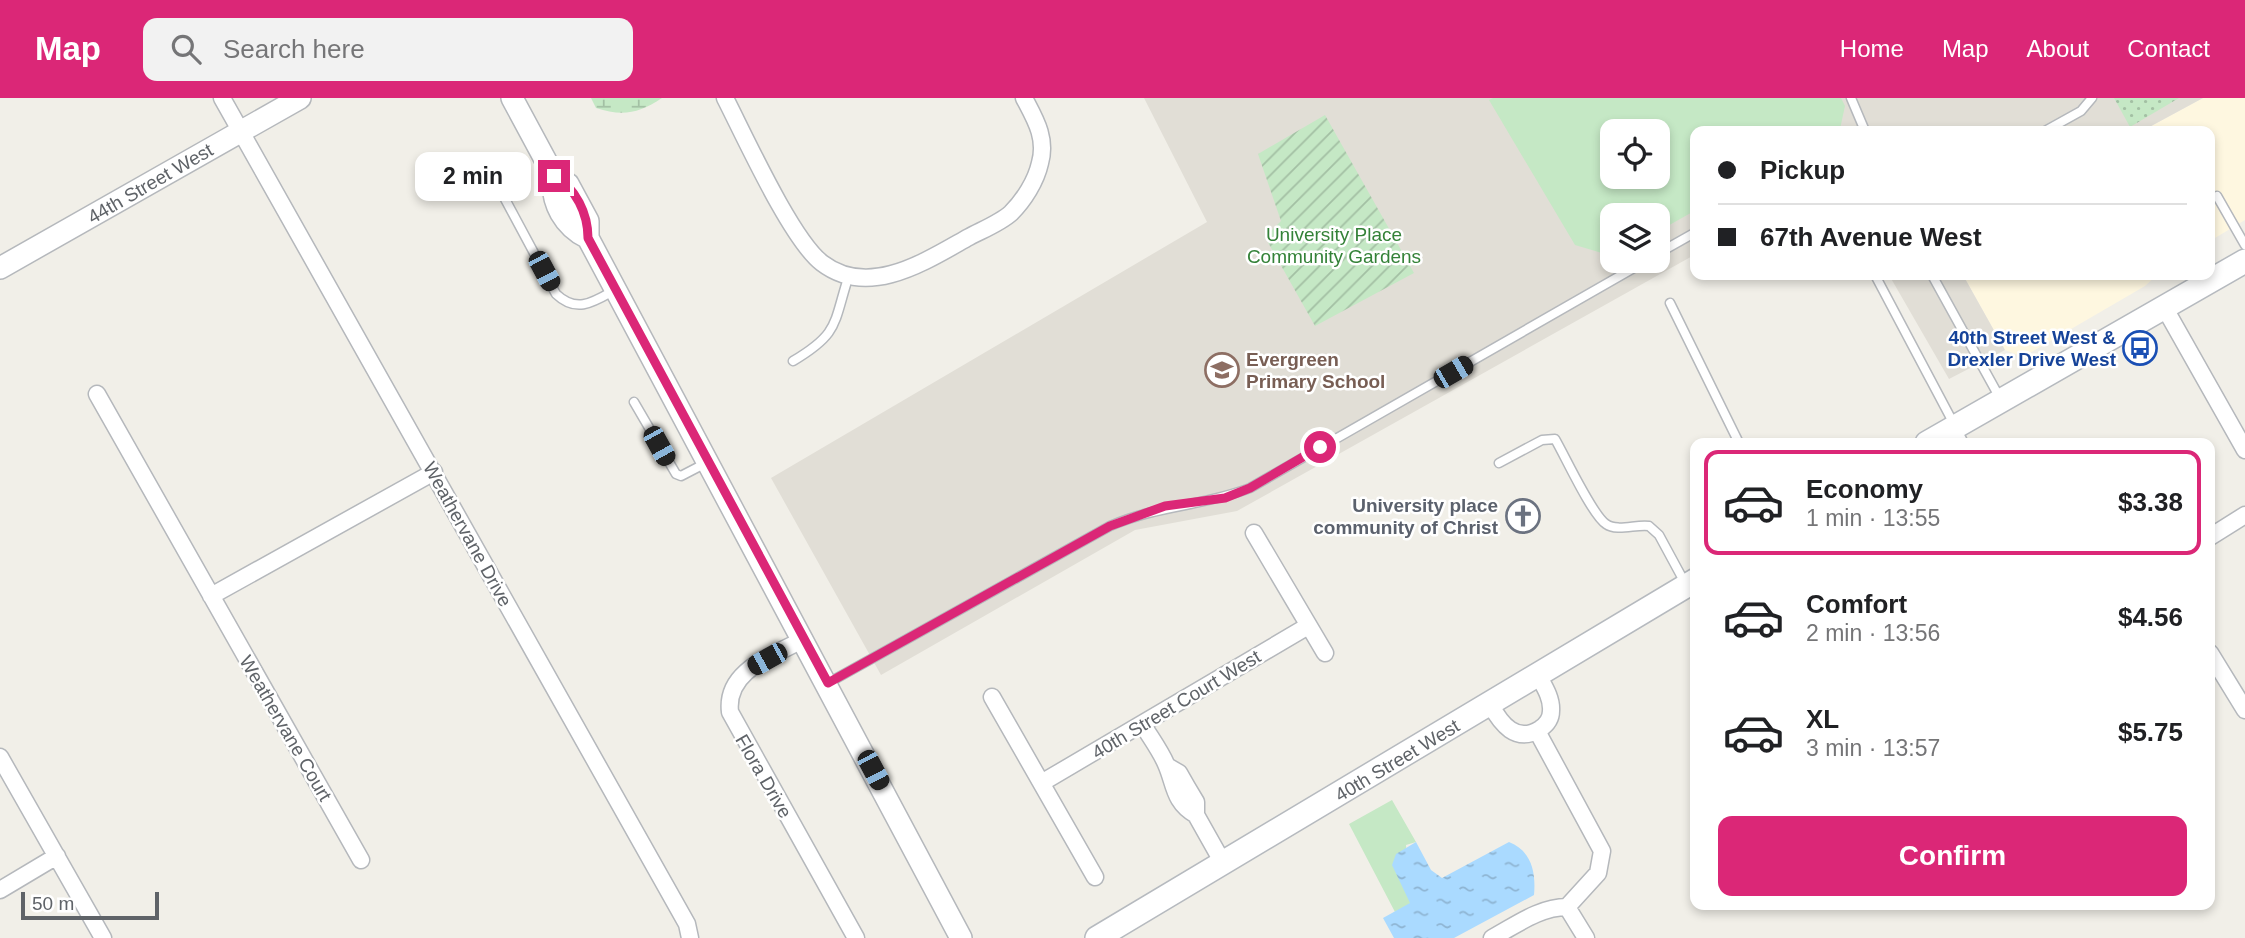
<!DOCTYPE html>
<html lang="en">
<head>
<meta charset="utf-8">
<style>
	:root { --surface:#fff; --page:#f2f2f2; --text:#202124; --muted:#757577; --line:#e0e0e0; --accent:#db2777 }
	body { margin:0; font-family:Arial,sans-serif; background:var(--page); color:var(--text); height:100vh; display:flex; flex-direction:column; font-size:26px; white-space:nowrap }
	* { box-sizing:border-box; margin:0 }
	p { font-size:23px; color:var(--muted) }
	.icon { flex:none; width:38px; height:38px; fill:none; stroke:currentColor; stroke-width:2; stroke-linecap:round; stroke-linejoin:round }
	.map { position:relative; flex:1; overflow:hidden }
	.details { position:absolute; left:1690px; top:340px; width:525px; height:472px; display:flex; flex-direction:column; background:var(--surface); border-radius:14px; box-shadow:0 4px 10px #0003 }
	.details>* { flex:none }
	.top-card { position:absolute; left:1690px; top:28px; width:525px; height:154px; border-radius:14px; box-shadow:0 4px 10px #0003; display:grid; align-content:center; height:154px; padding:0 28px; background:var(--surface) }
	.fabs { position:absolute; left:1600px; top:21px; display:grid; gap:14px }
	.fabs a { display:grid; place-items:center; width:70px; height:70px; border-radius:14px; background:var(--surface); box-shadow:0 4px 10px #0003; font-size:35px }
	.scale { position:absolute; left:21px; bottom:18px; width:138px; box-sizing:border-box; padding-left:7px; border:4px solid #5f6368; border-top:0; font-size:19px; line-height:24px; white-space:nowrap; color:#5f6368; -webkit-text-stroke:5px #fff; paint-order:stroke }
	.end { position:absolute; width:32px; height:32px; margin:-16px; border:9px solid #db2777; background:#fff; box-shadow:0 0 0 4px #fff }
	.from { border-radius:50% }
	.bubble { position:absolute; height:49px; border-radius:14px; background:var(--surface); box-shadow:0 4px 10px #0003; font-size:23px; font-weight:600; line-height:49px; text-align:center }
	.car { position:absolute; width:21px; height:42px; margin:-21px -10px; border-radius:9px; box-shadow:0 0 5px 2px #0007; background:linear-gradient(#222 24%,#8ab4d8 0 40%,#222 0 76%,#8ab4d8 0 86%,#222 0) }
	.top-card b { display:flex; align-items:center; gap:24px; height:66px; font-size:26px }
	.top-card b+b { border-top:2px solid var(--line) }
	.top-card i { width:18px; height:18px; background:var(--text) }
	ul { padding:12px 0 0; list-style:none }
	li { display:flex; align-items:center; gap:21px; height:105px; margin:0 14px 10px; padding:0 14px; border:4px solid transparent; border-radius:14px }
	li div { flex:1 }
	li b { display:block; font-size:26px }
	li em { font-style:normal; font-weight:600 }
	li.active { border-color:var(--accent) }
	li>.icon { width:63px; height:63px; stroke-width:1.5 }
	.primary-button { display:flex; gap:14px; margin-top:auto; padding:14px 28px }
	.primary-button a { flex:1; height:80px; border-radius:14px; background:var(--accent); color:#fff; font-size:28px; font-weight:600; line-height:80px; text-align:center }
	header { display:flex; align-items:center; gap:42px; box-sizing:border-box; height:98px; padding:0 35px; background:var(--accent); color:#fff }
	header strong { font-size:33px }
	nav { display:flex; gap:38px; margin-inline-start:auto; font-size:24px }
	.search { width:490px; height:63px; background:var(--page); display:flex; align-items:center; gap:18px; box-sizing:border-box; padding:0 24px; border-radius:14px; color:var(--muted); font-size:26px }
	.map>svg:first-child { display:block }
	.commercial { fill:#fef7e0 }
	.education { fill:#e1ded6; fill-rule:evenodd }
	.grass { fill:#c5e8c5; fill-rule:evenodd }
	.wetland { fill:url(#wetland-marsh) }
	.park { fill:url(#park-dots) }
	.garden { fill:url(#garden-furrows) }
	.water { fill:url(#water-ripples) }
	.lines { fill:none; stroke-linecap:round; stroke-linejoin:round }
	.service-casing { stroke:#b5b8bc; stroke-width:11 }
	.minor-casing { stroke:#b5b8bc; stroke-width:19 }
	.tertiary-casing { stroke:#b5b8bc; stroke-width:24 }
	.secondary-casing { stroke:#b6babf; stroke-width:26 }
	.service { stroke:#fff; stroke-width:8 }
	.minor { stroke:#fff; stroke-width:16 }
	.tertiary { stroke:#fff; stroke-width:21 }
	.secondary { stroke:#fff; stroke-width:23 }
	.route { stroke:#db2777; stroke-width:9 }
	.labels { text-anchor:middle; stroke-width:5; stroke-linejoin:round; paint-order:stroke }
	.street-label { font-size:19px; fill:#5f6368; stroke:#fff }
	.park-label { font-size:19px; fill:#348238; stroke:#fff }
	.transit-label { font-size:19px; font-weight:bold; fill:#164399; stroke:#fff; text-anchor:end }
	.education-label { font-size:19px; font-weight:bold; fill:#785e54; stroke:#fff; text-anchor:start }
	.worship-label { font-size:19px; font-weight:bold; fill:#5b616d; stroke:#fff; text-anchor:end }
</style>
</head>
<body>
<header>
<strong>Map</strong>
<div class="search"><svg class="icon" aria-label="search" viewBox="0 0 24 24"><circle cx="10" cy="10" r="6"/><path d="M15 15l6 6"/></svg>Search here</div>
<nav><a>Home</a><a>Map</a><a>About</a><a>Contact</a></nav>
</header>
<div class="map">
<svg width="2245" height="840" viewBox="0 0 2245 840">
	<defs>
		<pattern id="wetland-marsh" width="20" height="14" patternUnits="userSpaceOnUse" patternTransform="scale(1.75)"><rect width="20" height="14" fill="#c5e8c5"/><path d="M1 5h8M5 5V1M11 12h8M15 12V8" fill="none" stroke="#a3c0a4"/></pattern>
		<pattern id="park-dots" width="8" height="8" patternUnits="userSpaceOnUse" patternTransform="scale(1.75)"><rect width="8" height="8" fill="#c5e8c5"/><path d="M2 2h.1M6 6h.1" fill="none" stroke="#a3c0a4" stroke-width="1.8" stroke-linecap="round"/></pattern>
		<pattern id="garden-furrows" width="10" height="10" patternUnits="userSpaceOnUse" patternTransform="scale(1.75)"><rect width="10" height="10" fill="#c5e8c5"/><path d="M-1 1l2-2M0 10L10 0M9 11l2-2" fill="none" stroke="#a3c0a4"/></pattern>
		<pattern id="water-ripples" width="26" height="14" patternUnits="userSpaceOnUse" patternTransform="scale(1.75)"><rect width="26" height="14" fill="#aadaff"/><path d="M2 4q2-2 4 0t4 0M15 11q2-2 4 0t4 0" fill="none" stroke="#8eb4d2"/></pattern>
	</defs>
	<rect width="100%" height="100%" fill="#f1efe8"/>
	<path class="commercial" d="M2203 0H2245V122L2210 143V33H2142Z
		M1963 177H2157L2145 188 2023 259 2005 252Z"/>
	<path class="education" d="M1144 0H2203L2142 33H1696V156L1237 413 1135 432 881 577 771 380 1207 124ZM1612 33H1657V79H1612ZM1612 117H1657V163H1612Z
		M1889 177H1963L2005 252 1949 281Z"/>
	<path class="grass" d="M1493 0H1841L1845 8 1840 31 1836 33H1696V112L1657 134V117H1612V158L1575 147 1489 2ZM1612 33H1657V79H1612Z
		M1392 702 1416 744 1406 747 1411 806 1395 814 1349 726Z"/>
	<path class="wetland" d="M591 0H662C639 15 623 19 596 10Z"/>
	<path class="park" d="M2114 0H2179L2130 29Z"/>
	<path class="garden" d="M1325 17 1414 175 1315 228 1265 139 1281 123 1258 56Z"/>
	<path class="water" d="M1416 744 1431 772 1442 780 1509 744C1532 753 1536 775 1534 797L1454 840H1394L1383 820 1410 805 1392 767 1396 756Z"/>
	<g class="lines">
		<g class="service-casing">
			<path id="service" d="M1851 0 1865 33
				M2045 33 2081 13 2092 0
				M483 60 556 196C576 215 592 205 613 193
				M2217 98 2245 147
				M1657 156 1696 134
				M1875 177 1964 345
				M1932 177 2001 302
				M1670 205 1739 345
				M793 263C840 235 833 226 849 177
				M634 304 676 376 681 378 706 365
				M1499 365 1542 342 1555 341C1565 358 1592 417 1606 426 1617 434 1636 426 1649 428L1659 437 1685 485
				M828 585 1110 428C1158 407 1204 408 1250 390L1646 163"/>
		</g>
		<g class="minor-casing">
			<path id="minor" d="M222 0 687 826 690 840
				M725 0C745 39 791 141 822 165 869 201 926 163 969 139 982 132 1000 125 1011 115 1024 102 1036 83 1040 65 1047 40 1035 21 1024 0
				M2163 207 2245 352
				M97 296 361 762
				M1254 435 1325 555
				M2210 439 2245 417
				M211 498 434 374
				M804 541C773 558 725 572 730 614L856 840
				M2210 555 2245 612
				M992 599 1095 779
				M1490 606C1501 626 1516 646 1540 631 1546 627 1551 621 1551 613 1552 600 1544 588 1538 577
				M1143 627C1150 639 1160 652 1166 666 1175 686 1173 704 1196 717
				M1537 633 1602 753 1598 775 1567 809
				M0 659 103 840
				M1167 668 1179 675 1187 689 1196 704V717L1223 765
				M1043 684 1308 528
				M0 792 57 758
				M1492 840C1516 827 1540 809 1567 809L1586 840"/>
		</g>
		<g class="tertiary-casing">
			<path id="tertiary" d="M512 0 554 78 568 86 588 123V140L961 840
				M554 78C550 105 565 129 588 140
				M0 170 300 0"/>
		</g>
		<g class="secondary-casing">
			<path id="secondary" d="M1927 345 2245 163
				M1097 840 1696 482"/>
		</g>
		<use href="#service" class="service"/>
		<use href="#minor" class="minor"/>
		<use href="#tertiary" class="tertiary"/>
		<use href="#secondary" class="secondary"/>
	</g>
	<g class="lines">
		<path class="route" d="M554 78C576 90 588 116 588 140L828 585 1110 428 1165 408 1225 400 1250 390 1320 349"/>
	</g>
	<defs>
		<g id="bus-ring" transform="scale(1.75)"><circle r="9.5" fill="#fff" stroke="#1a4fb4" stroke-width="1.5"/><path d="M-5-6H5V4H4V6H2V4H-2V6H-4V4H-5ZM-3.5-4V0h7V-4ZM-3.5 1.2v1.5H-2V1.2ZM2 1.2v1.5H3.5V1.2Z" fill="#1a4fb4"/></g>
		<g id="school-ring" transform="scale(1.75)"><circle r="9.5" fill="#fff" stroke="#8d6e63" stroke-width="1.5"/><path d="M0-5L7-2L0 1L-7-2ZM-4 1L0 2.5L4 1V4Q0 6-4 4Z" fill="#8d6e63"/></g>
		<g id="church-ring" transform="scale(1.75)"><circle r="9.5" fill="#fff" stroke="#6b7280" stroke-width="1.5"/><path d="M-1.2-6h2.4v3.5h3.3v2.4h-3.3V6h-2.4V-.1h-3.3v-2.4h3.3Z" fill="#6b7280"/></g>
	</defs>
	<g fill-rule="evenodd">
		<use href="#bus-ring" x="2140" y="250"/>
		<use href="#school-ring" x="1222" y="272"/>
		<use href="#church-ring" x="1523" y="418"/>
	</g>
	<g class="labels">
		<g class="street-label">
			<text transform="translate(150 85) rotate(-30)" y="7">44th Street West</text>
			<text transform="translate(468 436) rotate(61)" y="7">Weathervane Drive</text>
			<text transform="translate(1176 606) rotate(-31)" y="7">40th Street Court West</text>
			<text transform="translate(286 630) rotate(60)" y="7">Weathervane Court</text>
			<text transform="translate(1397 662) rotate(-31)" y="7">40th Street West</text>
			<text transform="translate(764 678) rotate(60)" y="7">Flora Drive</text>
		</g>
		<g class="park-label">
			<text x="1334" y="143">University Place<tspan x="1334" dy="22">Community Gardens</tspan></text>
		</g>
		<g class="transit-label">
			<text x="2116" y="246">40th Street West &amp;<tspan x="2116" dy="22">Drexler Drive West</tspan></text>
		</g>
		<g class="education-label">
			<text x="1246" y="268">Evergreen<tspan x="1246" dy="22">Primary School</tspan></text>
		</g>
		<g class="worship-label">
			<text x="1498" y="414">University place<tspan x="1498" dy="22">community of Christ</tspan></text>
		</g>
	</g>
</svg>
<div class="fabs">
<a><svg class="icon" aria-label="locate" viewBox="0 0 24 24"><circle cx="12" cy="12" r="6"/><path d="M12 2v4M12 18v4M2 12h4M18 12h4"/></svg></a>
<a><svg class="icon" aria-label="layers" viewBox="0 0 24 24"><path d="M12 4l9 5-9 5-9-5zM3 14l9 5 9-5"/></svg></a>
</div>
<div class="scale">50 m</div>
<i class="end from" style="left:1320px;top:349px"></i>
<i class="end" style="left:554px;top:78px"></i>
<div class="bubble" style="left:415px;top:54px;width:116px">2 min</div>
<i class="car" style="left:544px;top:173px;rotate:152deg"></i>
<i class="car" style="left:1453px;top:274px;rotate:60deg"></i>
<i class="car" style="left:659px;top:348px;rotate:151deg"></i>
<i class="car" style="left:767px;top:561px;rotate:241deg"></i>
<i class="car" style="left:873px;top:672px;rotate:152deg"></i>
<div class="top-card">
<b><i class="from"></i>Pickup</b>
<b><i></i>67th Avenue West</b>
</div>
<section class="details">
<ul>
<li class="active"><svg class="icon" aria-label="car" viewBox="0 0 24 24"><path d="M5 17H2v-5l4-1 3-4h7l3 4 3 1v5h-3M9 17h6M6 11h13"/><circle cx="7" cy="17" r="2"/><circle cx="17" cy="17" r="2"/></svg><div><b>Economy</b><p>1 min · 13:55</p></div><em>$3.38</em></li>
<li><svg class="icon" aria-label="car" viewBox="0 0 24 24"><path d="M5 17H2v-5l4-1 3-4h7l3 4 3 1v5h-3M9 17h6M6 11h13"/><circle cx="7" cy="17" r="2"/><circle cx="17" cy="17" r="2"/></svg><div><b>Comfort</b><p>2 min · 13:56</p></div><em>$4.56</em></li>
<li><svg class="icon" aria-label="car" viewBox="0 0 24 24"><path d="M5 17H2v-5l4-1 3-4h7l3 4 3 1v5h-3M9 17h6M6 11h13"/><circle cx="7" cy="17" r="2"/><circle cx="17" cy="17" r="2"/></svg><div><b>XL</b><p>3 min · 13:57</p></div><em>$5.75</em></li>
</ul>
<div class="primary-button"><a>Confirm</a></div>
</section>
</div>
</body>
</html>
